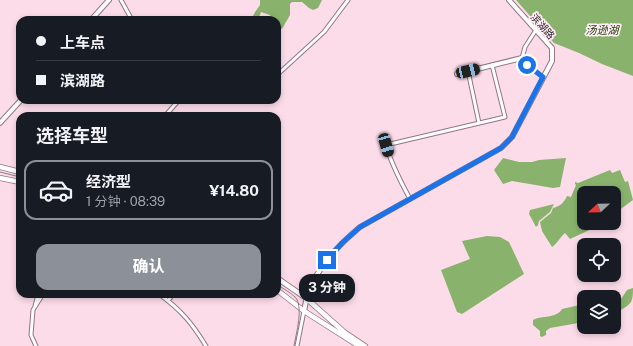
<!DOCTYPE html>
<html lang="zh">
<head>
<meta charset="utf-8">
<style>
	:root { --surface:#171b24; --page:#20242c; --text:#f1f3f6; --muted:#9ea1a6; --line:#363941; --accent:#8c9099 }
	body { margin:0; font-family:"Public Sans","Noto Sans SC",sans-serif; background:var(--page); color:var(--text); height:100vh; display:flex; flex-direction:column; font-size:15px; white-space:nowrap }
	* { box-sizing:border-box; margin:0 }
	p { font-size:13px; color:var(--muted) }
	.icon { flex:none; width:22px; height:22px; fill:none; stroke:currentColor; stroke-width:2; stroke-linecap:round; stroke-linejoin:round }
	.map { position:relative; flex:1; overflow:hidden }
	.sheet { position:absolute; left:16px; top:112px; width:265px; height:186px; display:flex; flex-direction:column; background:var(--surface); border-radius:12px; box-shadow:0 2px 6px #0003 }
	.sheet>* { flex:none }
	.top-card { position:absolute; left:16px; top:16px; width:265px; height:88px; border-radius:12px; box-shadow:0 2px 6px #0003; display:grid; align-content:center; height:88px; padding:0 20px; background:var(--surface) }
	.needle { width:26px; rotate:248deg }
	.controls { position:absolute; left:577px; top:186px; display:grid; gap:8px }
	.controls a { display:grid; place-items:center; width:44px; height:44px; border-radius:8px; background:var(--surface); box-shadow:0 2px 6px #0003; font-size:20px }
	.end { position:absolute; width:18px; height:18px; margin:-9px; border:5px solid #1a73e8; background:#fff; box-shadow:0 0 0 2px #fff }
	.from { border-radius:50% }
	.bubble { position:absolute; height:28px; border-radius:12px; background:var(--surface); box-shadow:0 2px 6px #0003; font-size:13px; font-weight:700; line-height:28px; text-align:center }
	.car { position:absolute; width:12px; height:24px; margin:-12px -6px; border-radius:5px; box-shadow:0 0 3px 1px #0007; background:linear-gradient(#222 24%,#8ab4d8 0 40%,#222 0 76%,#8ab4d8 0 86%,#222 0) }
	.top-card b { display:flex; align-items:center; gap:14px; height:38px; font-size:15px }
	.top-card b+b { border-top:1px solid var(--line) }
	.top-card i { width:10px; height:10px; background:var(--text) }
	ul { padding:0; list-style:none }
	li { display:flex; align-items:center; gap:12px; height:60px; margin:0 8px 6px; padding:0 12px; border:2px solid transparent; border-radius:12px }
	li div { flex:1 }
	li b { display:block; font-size:15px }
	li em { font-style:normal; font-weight:700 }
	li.selected { border-color:var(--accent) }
	li>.icon { width:36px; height:36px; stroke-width:1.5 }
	h2 { padding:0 20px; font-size:18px; line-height:48px }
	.button { display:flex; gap:8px; margin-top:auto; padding:8px 20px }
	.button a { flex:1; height:46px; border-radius:12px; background:var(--accent); color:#fff; font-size:16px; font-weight:700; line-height:46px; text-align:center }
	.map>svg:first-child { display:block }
	.water { fill:#89b36d }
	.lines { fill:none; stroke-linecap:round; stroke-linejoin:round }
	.street-casing { stroke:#977482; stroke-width:5 }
	.secondary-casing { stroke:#977482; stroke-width:6 }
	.primary-casing { stroke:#977482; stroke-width:6 }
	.street { stroke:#fff; stroke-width:3 }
	.secondary { stroke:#fff; stroke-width:4 }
	.primary { stroke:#fff; stroke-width:4.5 }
	.tram { stroke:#927b84; stroke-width:1 }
	.route { stroke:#1a73e8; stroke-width:5 }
	.labels { text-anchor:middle; stroke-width:3.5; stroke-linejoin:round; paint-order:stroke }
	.street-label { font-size:10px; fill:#312228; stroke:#ffeef5 }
	.water-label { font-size:11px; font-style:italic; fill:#233e0a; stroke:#ffeef5 }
</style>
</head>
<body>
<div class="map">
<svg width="633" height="346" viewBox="0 0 633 346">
	<rect width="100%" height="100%" fill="#fcdce9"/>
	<path class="water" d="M260 0H322L318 8 313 10 309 8 302 2H292L290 4V15L282 29 277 27V20H270V15L261 12 258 20H251L255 12 260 5Z
		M516 0H633V76L602 64 579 53 554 43Z
		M503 158 519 162H532L539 160 566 158 560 187 553 188 512 181 503 184 494 170Z
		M610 170 612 173 620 170 625 182 628 181 633 200 614 214V193H584V223H601L596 227 570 239 565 233C560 237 557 244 552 247L542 231 540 222 551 213 553 208C560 206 564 203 567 196L571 197 576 185 575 184V182L578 183Z
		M554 204 550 212 539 221 538 225 536 227 529 214 530 210Z
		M487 236 500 237 509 242 524 274 462 314 457 312 441 270 470 259 462 241Z
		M633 288C633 306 630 303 617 313H615L616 306 613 296 621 299 627 290Z
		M584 304V322L550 328 546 331V335L542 337 540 336V331L533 325V320C542 315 556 319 562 309Z"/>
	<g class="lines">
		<g class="street-casing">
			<path id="street" d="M121 0 132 20
				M536 30 525 47 522 58 527 65 543 77
				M468 71 479 123
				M277 75 324 32 348 0
				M165 116 179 100
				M410 199C401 182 391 164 386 145L505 117 492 65
				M159 294C181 310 192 323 206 346
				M168 301 173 294
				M35 306 38 294
				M36 346 31 335 33 310 43 294
				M297 346 304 311"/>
		</g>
		<g class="secondary-casing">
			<path id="secondary" d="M91 20 109 0
				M457 74 522 58
				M0 123 21 100
				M304 311C309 275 334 249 360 227L501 148 512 137 552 61V48L509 0"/>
		</g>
		<g class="primary-casing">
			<path id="primary" d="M0 167 20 172
				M0 178 20 182
				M277 278 306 298 344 332 365 346
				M277 290 304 311 359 346"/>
		</g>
		<use href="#street" class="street"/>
		<use href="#secondary" class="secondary"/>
		<use href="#primary" class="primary"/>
		<path class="tram" d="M0 172 20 177
			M277 284C283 289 290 292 295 297 304 306 296 334 294 346"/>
	</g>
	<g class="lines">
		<path class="route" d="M327 260 342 243 360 227 501 148 512 137 543 77 527 65"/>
	</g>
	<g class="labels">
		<g class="street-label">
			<text transform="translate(543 26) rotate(48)" y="4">滨湖路</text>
		</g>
		<g class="water-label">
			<text x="602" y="34">汤逊湖</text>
		</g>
	</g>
</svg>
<div class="controls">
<a><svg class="needle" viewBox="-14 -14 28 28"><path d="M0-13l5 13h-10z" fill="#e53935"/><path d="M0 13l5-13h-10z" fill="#9ea1a6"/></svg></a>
<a><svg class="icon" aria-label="locate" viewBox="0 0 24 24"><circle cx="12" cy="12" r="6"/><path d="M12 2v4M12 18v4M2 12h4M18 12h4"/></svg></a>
<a><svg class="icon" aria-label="layers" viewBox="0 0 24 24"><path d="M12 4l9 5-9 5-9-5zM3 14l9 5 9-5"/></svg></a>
</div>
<i class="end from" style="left:527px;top:65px"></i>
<i class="end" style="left:327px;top:260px"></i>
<div class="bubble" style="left:299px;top:274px;width:56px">3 分钟</div>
<i class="car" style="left:468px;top:71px;rotate:77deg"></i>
<i class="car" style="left:386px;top:145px;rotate:164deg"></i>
<div class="top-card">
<b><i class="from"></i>上车点</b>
<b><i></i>滨湖路</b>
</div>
<section class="sheet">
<h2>选择车型</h2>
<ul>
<li class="selected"><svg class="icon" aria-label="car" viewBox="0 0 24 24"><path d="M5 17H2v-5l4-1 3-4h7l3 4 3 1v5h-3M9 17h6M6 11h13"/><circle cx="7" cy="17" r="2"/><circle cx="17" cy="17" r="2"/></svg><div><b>经济型</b><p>1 分钟 · 08:39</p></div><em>¥14.80</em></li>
</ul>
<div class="button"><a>确认</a></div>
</section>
</div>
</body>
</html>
